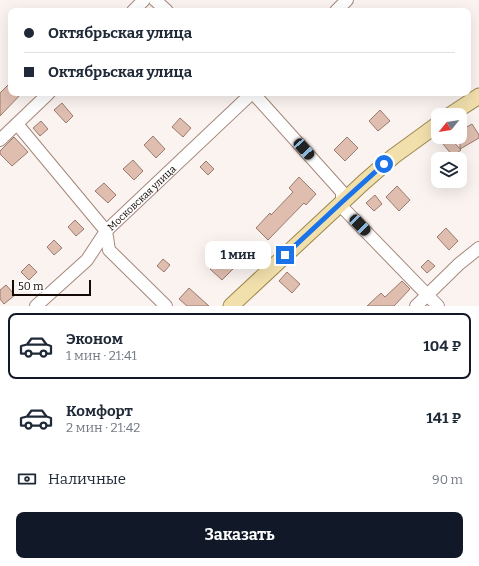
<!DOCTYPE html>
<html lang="ru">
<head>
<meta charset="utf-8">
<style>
	:root { --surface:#fff; --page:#f2f2f3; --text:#1f2937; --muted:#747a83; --line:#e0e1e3; --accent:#111827 }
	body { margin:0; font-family:Bitter,serif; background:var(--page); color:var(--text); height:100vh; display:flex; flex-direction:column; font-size:15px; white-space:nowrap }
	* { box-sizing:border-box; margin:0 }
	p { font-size:13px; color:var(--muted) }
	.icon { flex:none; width:22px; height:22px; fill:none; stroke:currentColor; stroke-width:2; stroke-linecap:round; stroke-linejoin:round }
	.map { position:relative; height:306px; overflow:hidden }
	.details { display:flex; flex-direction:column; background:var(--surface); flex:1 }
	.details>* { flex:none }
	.hud { position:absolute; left:8px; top:8px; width:463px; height:88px; border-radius:8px; box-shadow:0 4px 16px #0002; display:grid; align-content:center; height:88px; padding:0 16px; background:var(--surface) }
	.needle { width:26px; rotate:240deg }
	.buttons { position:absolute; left:431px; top:108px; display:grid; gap:8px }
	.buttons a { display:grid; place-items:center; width:36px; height:36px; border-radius:8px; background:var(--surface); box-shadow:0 4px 16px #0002; font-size:20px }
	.scale { position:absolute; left:12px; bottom:10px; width:79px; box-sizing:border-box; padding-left:4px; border:2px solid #140905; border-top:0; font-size:11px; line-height:14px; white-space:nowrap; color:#140905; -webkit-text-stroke:3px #fff; paint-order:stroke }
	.end { position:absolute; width:18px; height:18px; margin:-9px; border:5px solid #1a73e8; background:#fff; box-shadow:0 0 0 2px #fff }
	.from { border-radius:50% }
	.bubble { position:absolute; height:28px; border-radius:8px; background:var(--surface); box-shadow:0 4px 16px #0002; font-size:13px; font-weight:700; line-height:28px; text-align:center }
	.car { position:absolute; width:12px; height:24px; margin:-12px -6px; border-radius:5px; box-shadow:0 0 3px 1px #0007; background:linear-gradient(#222 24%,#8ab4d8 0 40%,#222 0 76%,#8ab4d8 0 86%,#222 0) }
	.hud b { display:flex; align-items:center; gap:14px; height:38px; font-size:15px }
	.hud b+b { border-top:1px solid var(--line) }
	.hud i { width:10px; height:10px; background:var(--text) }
	ul { padding:7px 0 0; list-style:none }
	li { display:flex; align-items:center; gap:12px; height:66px; margin:0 8px 6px; padding:0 8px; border:2px solid transparent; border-radius:8px }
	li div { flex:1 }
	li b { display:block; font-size:15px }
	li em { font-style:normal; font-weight:700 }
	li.selected { border-color:var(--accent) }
	li>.icon { width:36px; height:36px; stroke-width:1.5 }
	.pay { display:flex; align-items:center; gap:10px; height:44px; padding:0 16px; font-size:15px }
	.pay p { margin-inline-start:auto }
	.cta { display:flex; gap:8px; margin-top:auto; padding:8px 16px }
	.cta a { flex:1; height:46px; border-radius:8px; background:var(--accent); color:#fff; font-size:16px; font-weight:700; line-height:46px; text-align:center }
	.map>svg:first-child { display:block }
	.building { fill:#dfbeb0; stroke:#997a6e }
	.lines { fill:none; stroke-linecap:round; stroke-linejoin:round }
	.minor-casing { stroke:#a6877b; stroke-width:14 }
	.major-casing { stroke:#9d864e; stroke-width:17 }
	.minor { stroke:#fff; stroke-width:12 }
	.major { stroke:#f1dfac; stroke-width:15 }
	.route { stroke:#1a73e8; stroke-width:5 }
	.labels { text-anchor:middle; stroke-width:3; stroke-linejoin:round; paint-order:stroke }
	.street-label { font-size:10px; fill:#140905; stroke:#fff }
</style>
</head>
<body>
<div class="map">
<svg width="479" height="306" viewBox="0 0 479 306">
	<rect width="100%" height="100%" fill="#faf3f0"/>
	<path class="building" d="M11 82V93H22L0 116V93Z
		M62 103 73 116 66 123 54 110Z
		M380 110 390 121 378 131 369 121Z
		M180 118 191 128 183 137 172 127Z
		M41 121 48 129 40 136 33 128Z
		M472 124 479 135V138L460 149V131Z
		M153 136 165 149 156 158 144 145Z
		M14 137 28 152 12 166 0 154V151Z
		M347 137 358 148 345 161 334 150Z
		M450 138 461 150 453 156 443 144Z
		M133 160 143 171 134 180 123 169Z
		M206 161 214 169 208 175 200 167Z
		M299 177 316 194 306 205 304 203 268 240 256 228 270 213 271 215 293 192 289 188Z
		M104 183 116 195 108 203 95 191Z
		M397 186 410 200 399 211 386 197Z
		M375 195 382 204 374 211 366 203Z
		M75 220 84 229 76 236 68 227Z
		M446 228 458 241 449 250 437 237Z
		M54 240 62 248 54 255 47 247Z
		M243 242 254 252 245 260 243 259 222 280 210 269 218 261 222 264Z
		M163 259 170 265 164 272 157 266Z
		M428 260 435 266 427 273 421 267Z
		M29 264 37 272 29 280 21 272Z
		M287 272 300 284 292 293 279 281Z
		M402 281 410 289 394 306H367L381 293 385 297Z
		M6 285 15 295 4 304 0 299V290Z
		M189 288 209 306H187L179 299Z"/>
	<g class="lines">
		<g class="minor-casing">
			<g id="minor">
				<path d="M155 0 167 11"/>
				<path d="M133 11 144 0"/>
				<path d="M336 11 347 0"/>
				<path d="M253 93 342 192V207L438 306"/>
				<path d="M17 124 106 231 109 250 166 306"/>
				<path d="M0 140 49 93"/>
				<path id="s1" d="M36 306 87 260 106 231 252 93"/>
				<path d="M416 306 459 264 479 248"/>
			</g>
		</g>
		<g class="major-casing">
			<path id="major" d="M450 115 479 96
				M231 306 364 182 394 156 438 124"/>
		</g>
		<use href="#minor" class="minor"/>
		<use href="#major" class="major"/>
	</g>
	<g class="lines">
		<path class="route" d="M285 255 343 201 384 164"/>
	</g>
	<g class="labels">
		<g class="street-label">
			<text dy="4" stroke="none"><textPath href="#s1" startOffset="152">Московская улица</textPath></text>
		</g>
	</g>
</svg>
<div class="buttons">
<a><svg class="needle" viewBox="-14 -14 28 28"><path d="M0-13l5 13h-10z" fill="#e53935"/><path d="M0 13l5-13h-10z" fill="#747a83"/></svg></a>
<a><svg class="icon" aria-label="layers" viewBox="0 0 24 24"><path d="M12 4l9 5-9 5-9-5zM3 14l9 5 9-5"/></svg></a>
</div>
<div class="scale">50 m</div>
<i class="end from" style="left:384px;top:164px"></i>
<i class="end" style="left:285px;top:255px"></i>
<div class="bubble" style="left:205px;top:241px;width:66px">1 мин</div>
<i class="car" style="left:304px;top:149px;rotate:138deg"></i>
<i class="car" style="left:360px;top:225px;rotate:136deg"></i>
<div class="hud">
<b><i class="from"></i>Октябрьская улица</b>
<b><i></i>Октябрьская улица</b>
</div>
</div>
<section class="details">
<ul>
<li class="selected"><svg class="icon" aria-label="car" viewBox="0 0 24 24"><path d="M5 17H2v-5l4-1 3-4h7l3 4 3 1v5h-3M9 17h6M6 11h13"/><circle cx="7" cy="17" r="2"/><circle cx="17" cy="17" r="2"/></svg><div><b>Эконом</b><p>1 мин · 21:41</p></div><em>104 ₽</em></li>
<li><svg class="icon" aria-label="car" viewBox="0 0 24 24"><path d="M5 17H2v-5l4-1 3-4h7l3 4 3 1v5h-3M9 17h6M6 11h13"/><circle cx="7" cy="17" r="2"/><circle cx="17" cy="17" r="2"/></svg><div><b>Комфорт</b><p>2 мин · 21:42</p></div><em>141 ₽</em></li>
</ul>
<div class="pay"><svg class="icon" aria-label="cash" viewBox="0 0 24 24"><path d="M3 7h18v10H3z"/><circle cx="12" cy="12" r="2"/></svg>Наличные<p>90 m</p></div>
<div class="cta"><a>Заказать</a></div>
</section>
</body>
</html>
